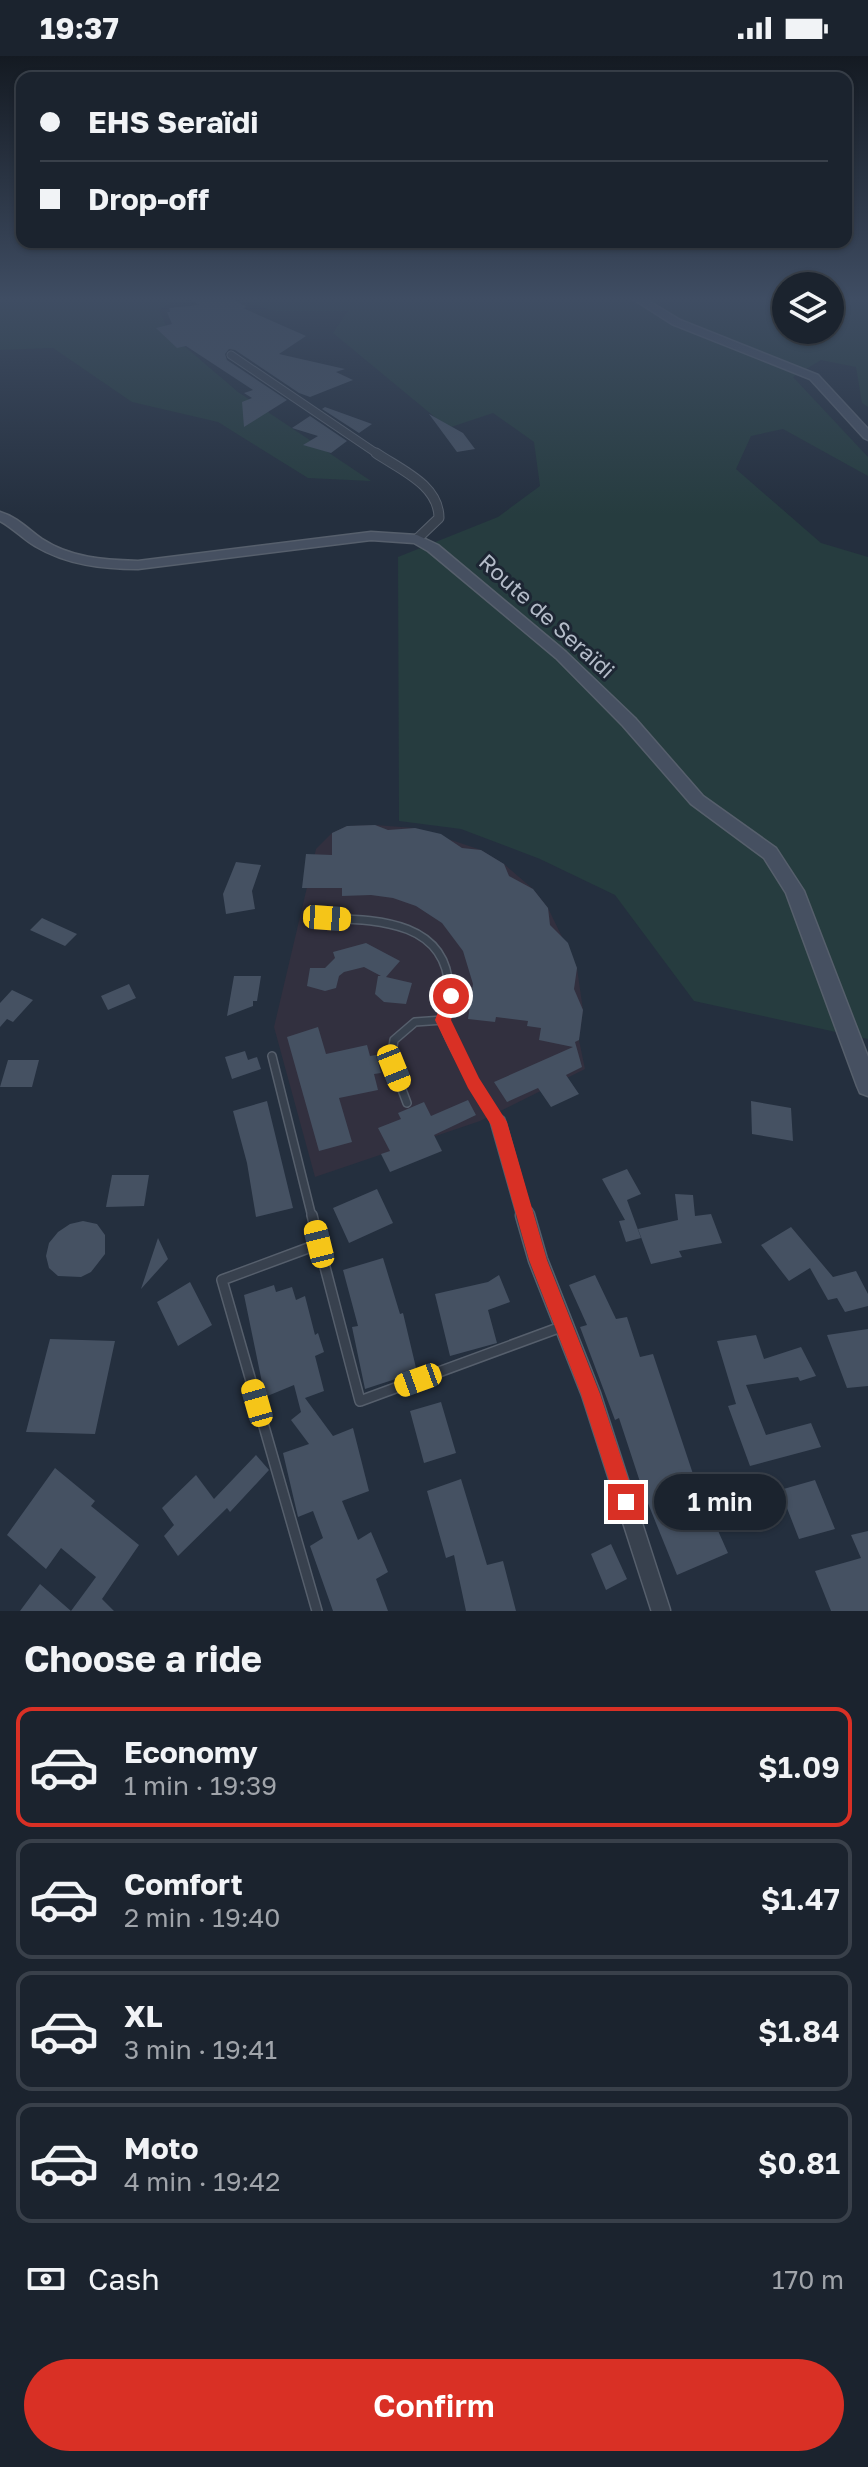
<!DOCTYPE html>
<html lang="en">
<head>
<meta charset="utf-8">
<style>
	:root { --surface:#1b232e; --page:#282f3a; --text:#f1f3f6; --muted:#a0a4aa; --line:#39404a; --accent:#d93025 }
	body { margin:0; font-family:"Golos Text",sans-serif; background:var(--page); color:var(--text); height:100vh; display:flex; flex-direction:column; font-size:30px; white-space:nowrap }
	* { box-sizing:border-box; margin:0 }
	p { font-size:26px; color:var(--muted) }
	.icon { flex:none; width:44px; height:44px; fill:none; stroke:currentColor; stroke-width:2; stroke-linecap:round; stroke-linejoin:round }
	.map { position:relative; height:1555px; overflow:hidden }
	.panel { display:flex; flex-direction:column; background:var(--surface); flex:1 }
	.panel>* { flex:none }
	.banner { position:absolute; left:16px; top:16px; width:836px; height:176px; border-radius:16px; box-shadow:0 2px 6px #0004,0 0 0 2px var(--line); display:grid; align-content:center; height:176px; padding:0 24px; background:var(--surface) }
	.buttons { position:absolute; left:772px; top:216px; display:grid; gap:16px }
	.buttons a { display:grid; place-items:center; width:72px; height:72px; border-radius:50%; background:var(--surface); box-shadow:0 2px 6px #0004,0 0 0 2px var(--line); font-size:40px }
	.end { position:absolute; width:36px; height:36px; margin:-18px; border:10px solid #d93025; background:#fff; box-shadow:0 0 0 4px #fff }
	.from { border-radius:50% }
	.bubble { position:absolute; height:56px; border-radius:28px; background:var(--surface); box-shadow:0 2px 6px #0004,0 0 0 2px var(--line); font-size:26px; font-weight:600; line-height:56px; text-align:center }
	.car { position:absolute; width:24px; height:48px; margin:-24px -12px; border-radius:10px; box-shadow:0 0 6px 2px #0007; background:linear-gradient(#f5c518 24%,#345 0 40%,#f5c518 0 76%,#345 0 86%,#f5c518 0) }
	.banner b { display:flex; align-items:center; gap:28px; height:76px; font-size:30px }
	.banner b+b { border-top:2px solid var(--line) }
	.banner i { width:20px; height:20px; background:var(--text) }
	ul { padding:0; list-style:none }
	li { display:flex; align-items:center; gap:24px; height:120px; margin:0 16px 12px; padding:0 8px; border:4px solid var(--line); border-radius:16px }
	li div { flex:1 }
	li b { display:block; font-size:30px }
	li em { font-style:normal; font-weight:600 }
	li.active { border-color:var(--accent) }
	li>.icon { width:72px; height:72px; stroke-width:1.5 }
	h2 { padding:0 24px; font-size:36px; line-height:96px }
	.pay { display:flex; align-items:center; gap:20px; height:88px; padding:0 24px; font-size:30px }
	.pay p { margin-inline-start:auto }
	.button { display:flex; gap:16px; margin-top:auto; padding:16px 24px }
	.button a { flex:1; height:92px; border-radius:48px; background:var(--accent); color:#fff; font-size:32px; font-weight:600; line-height:92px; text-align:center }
	.status { display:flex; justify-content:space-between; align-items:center; height:56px; padding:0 40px; background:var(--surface); direction:ltr }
	.status svg { height:22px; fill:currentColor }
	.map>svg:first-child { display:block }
	.medical { fill:#32303f }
	.green { fill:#263c3f }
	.building { fill:#455162 }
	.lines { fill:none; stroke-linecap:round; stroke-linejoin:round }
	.service-far1-casing { stroke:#565f6c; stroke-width:10 }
	.service-casing { stroke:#565f6c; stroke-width:12 }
	.minor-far3-casing { stroke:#565f6c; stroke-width:9 }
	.minor-far2-casing { stroke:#565f6c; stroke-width:11 }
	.minor-far1-casing { stroke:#565f6c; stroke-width:17 }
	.minor-casing { stroke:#565f6c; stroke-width:21 }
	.secondary-casing { stroke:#565f6c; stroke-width:3 }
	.service-far1 { stroke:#38414e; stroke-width:7 }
	.service { stroke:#38414e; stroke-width:9 }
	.minor-far3 { stroke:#38414e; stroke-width:7 }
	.minor-far2 { stroke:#38414e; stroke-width:9 }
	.minor-far1 { stroke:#38414e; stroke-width:14 }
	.minor { stroke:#38414e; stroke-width:18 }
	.secondary { fill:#465061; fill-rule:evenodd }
	.route { fill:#d93025 }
	.labels { text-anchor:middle; stroke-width:6; stroke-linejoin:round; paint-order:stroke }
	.street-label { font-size:22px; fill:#b4bcc9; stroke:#1d2633 }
</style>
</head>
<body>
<div class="status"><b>19:37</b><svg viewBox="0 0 49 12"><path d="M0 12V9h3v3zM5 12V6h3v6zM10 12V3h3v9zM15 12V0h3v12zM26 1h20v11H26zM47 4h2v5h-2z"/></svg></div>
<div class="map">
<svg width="868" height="1555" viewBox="0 0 868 1555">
	<rect width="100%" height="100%" fill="#242f3e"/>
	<path class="medical" d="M375 769 415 772 481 794 504 808 533 833 548 852 577 912 583 954 579 984 585 1013 480 1065 315 1121 274 971 316 793 332 777 347 770Z"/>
	<path class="green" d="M0 241H203L174 246 159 253 169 277 238 336 371 425 308 422 218 366 132 346 53 292 0 294Z
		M231 241H786V274H830V241H868V351L862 347 856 311 821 304 793 321 868 401V420L783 373 751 380 736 413 821 487 868 501V983L694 945 615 839 540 803 461 773 399 765 398 501 498 461 540 430 534 386 493 357 448 372 333 277 348 255H274Z"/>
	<path class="building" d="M188 241H228L247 251 243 252 306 280 279 298 345 313 336 316 353 324 310 341 299 337 235 294 229 293 225 298 227 304 287 344 244 371 242 346 252 342 244 337 253 334 186 290 177 292 156 272 172 268 167 256H170L169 252 199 249Z
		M325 351 372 368 359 377 322 353Z
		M429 358 463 377 475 393 457 396Z
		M310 360 347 385 331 397 303 389 318 380 292 372Z
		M375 769 388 774 415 772 441 778 462 792 481 794 504 808 509 820 533 833 548 852 550 869 568 887 577 912 574 933 583 954 579 984 575 986 582 1011 566 1019 579 1038 551 1051 538 1032 507 1046 494 1026 573 991 539 984 541 972 527 970 528 965 496 961 495 966 468 963 473 928 463 895 442 867 416 850 393 842 371 839 342 840V832H302L306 798 332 799V777L347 770Z
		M236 806 261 809 252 835 255 853 226 858 223 838Z
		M42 862 77 878 65 890 30 874Z
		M366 887 400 905 386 921 412 927 406 948 384 946 375 938 378 920H381L364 911 344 916 339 920 336 932 325 935 307 930 310 912H325L335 902 333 896Z
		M234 920H261L257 945H253V950L227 960Z
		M129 928 136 942 108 954 101 940Z
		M12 934 33 944 13 966 7 963 0 971V947Z
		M318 971 326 998 367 989 370 1000 376 999 381 1017 374 1018 378 1034 339 1042 352 1086 319 1095 287 981Z
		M245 995 248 1004 257 1001 261 1013 232 1023 225 1001Z
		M8 1004H39L32 1031H0Z
		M468 1044 476 1059 434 1079 442 1095 390 1116 381 1098 390 1095 378 1072 401 1063 398 1057 424 1046 431 1060Z
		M267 1045 293 1152 256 1161 247 1107 233 1055Z
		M751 1045 791 1052 793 1085 752 1078Z
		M627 1113 641 1138 627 1144 641 1182 626 1186 619 1165 625 1164 602 1123Z
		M112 1119H149L144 1150 106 1151Z
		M377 1133 393 1167 349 1187 333 1152Z
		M675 1138 693 1139 695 1160 711 1158 722 1187 679 1195 682 1201 651 1208 638 1173 678 1164Z
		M83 1165 97 1168 105 1179V1198L91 1216 81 1221 58 1220 49 1212 46 1200 49 1187 58 1176 70 1168Z
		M791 1171 833 1221 856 1215 868 1238V1250L845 1256 837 1242 828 1244 810 1212 789 1225 761 1189Z
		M158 1182 168 1203 141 1233Z
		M383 1202 400 1258 403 1257 417 1316 365 1333 352 1271 358 1270 343 1214Z
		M499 1219 510 1246 488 1254 497 1287 450 1300 435 1238 488 1226Z
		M595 1219 616 1263 627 1261 640 1301 653 1298 694 1421 728 1497 677 1519 643 1435 619 1362 615 1364 580 1271 587 1269 569 1229Z
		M190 1226 212 1269 178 1290 157 1246Z
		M274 1229 276 1236 292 1231 296 1244 305 1240 315 1279 318 1277 324 1296 315 1300 324 1335 305 1342 333 1380 353 1372 369 1435 342 1445 358 1484 371 1476 388 1516 376 1523 388 1555H333L310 1490 323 1482 313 1455 298 1461 283 1397 309 1388 291 1364 301 1356 294 1329 265 1341 244 1239Z
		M868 1273V1330L847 1332 827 1279Z
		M756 1279 764 1303 801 1291 816 1320 800 1325 798 1321 746 1329 766 1379 811 1367 821 1391 750 1410 728 1350 736 1348 717 1285Z
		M50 1283 115 1285 95 1378 26 1376Z
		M441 1346 456 1397 424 1407 410 1355Z
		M256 1399 269 1414 230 1456 227 1452 178 1500 164 1480 174 1469 162 1452 196 1419 214 1443Z
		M55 1412 95 1445 91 1450 139 1489 102 1543 114 1555H20L40 1528 71 1555 96 1521 61 1492 46 1513 7 1479Z
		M461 1423 487 1509 503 1505 516 1555H466L454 1499 446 1502 427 1435Z
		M815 1424 835 1473 799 1483 780 1434Z
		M868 1475V1555H831L815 1515 861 1502 851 1479Z
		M611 1488 627 1523 606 1534 591 1498Z"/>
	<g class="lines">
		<g class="service-far1-casing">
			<path id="service-far1" d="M327 862C377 864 447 865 449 933 449 944 443 954 443 964 444 981 487 1049 498 1066
				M272 1000 312 1161
				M407 1047 391 1004 394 984 415 966 443 964"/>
		</g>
		<g class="service-casing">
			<path id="service" d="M312 1159 319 1188
				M317 1555 222 1224 319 1188 360 1345 561 1271"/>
		</g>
		<g class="minor-far3-casing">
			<path id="minor-far3" d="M231 299 379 399"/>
		</g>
		<g class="minor-far2-casing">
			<path id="minor-far2" d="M376 397C401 414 439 429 439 462L417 483"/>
		</g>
		<g class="minor-far1-casing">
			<path id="minor-far1" d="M498 1066 525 1161"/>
		</g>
		<g class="minor-casing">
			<path id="minor" d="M525 1159 538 1204 591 1338 661 1555"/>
		</g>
		<g class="secondary-casing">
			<path id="secondary" d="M630 241H642L680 264 818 319 868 373V384L864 382 810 323 672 268Z
				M0 456C17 461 28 473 42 483 71 502 104 504 138 505L371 476 417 479 438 489 566 596 635 662 703 740 776 792 804 835 868 1001V1040L860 1037 857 1030 786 837 764 802 691 748 623 670 556 602 428 495 414 487 371 484 138 513C103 513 67 509 35 490 23 483 13 472 0 465Z"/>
		</g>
		<use href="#service-far1" class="service-far1"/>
		<use href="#service" class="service"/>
		<use href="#minor-far3" class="minor-far3"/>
		<use href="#minor-far2" class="minor-far2"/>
		<use href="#minor-far1" class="minor-far1"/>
		<use href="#minor" class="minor"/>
		<use href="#secondary" class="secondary"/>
	</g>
	<linearGradient id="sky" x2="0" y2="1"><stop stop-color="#141a22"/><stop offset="0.53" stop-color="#3f4d63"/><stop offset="1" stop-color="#3f4d63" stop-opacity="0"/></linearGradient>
	<rect width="868" height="459" fill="url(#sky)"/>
	<path class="route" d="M451 934 458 940 451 964 479 1022 507 1066 547 1204 600 1338 636 1446 633 1453 626 1456 619 1453 616 1446 581 1338 529 1204 491 1069 468 1032 435 964 446 935Z"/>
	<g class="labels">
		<g class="street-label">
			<text transform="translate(547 560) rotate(42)" y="8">Route de Seraïdi</text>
		</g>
	</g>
</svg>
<div class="buttons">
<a><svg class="icon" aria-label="layers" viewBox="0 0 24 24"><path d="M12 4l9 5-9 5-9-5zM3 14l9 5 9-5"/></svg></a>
</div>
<i class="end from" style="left:451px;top:940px"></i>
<i class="end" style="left:626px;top:1446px"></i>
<div class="bubble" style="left:654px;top:1418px;width:132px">1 min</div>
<i class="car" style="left:327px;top:862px;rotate:94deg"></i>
<i class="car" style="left:394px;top:1012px;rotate:158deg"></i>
<i class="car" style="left:319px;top:1188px;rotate:346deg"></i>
<i class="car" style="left:418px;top:1324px;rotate:250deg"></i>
<i class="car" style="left:257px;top:1347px;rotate:344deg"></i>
<div class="banner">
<b><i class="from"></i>EHS Seraïdi</b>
<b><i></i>Drop-off</b>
</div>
</div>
<section class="panel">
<h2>Choose a ride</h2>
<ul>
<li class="active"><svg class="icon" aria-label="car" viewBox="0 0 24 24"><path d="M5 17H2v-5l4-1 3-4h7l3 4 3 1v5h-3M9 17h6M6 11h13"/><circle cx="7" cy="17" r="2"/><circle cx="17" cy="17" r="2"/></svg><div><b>Economy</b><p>1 min · 19:39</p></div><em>$1.09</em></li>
<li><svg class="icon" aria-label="car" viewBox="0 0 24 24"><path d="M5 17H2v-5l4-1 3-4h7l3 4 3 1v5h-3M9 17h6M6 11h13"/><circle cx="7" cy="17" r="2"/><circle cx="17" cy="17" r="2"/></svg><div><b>Comfort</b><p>2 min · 19:40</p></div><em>$1.47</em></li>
<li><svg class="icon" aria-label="car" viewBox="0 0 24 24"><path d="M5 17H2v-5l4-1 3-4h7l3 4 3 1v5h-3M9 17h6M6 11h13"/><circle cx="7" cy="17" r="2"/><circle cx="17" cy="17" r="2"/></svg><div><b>XL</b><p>3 min · 19:41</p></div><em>$1.84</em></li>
<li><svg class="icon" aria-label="car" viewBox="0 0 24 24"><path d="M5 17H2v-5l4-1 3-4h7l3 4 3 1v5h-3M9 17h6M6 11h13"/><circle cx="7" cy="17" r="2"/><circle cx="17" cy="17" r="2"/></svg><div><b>Moto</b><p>4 min · 19:42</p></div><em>$0.81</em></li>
</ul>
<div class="pay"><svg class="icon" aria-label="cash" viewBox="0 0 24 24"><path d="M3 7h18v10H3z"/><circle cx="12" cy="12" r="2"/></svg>Cash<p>170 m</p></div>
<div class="button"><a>Confirm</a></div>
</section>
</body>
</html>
